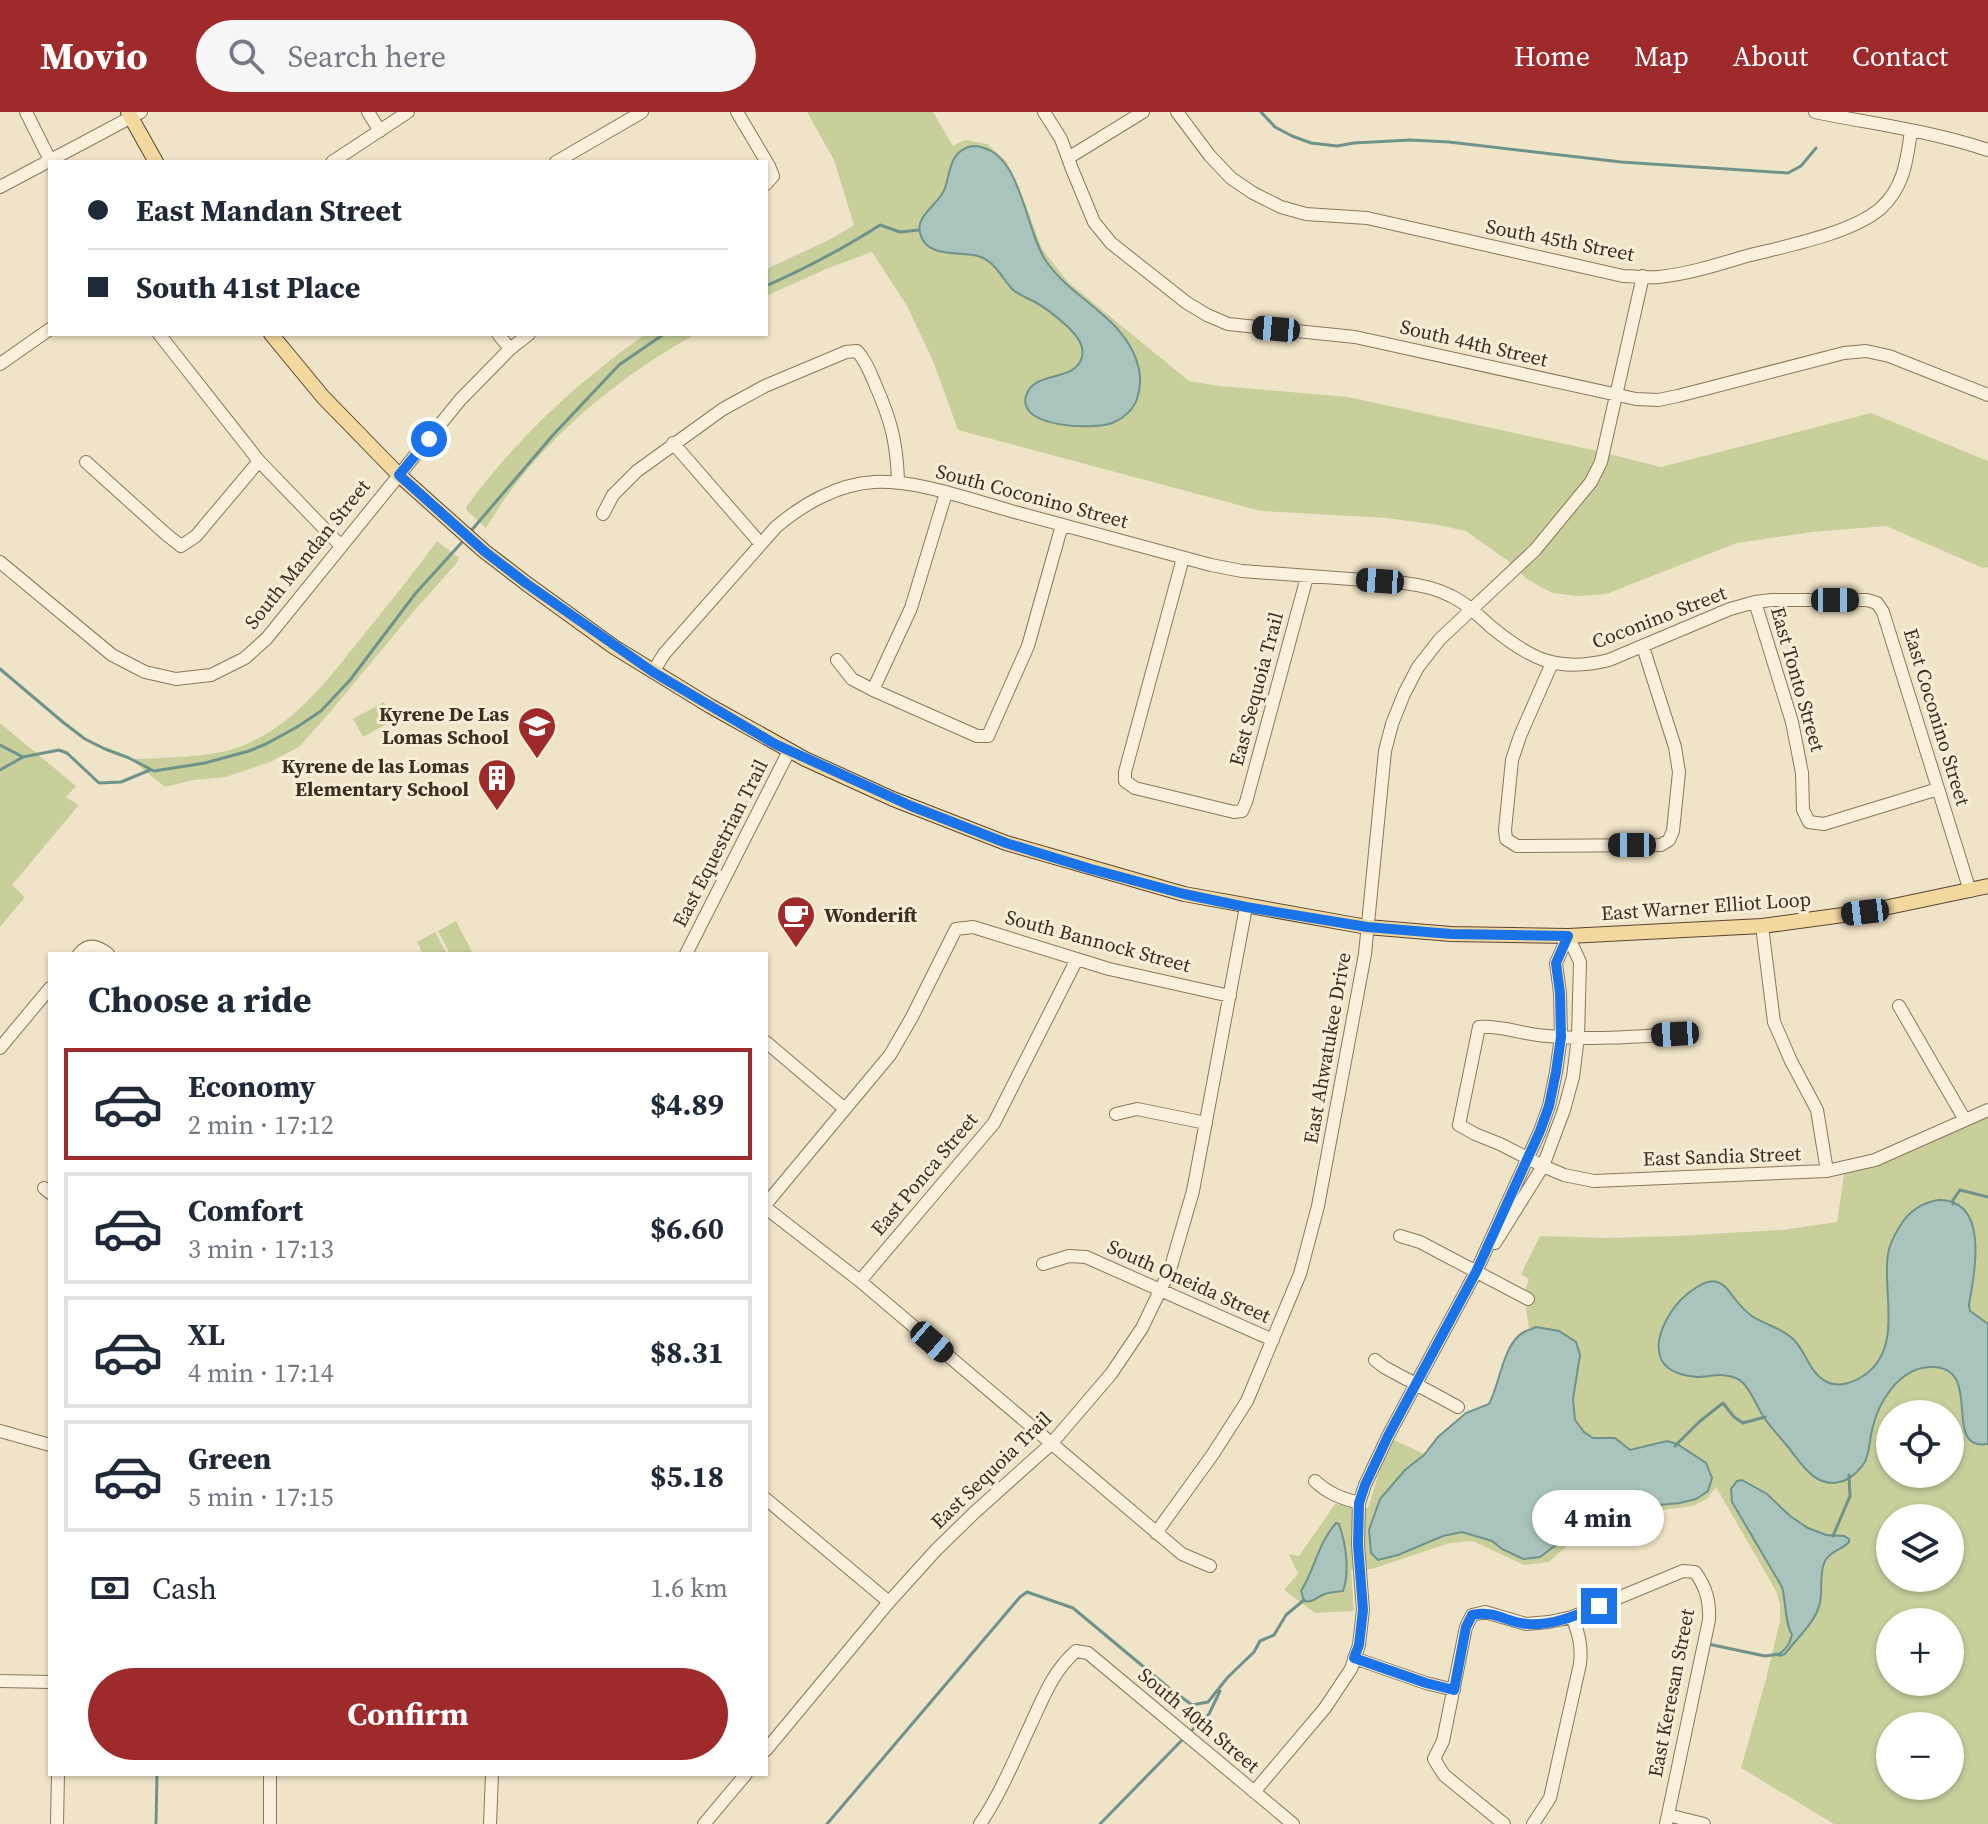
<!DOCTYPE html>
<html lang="en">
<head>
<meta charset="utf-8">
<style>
	:root { --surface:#fff; --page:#f6f6f7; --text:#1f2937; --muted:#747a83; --line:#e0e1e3; --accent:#9e2a2b }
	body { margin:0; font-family:"Source Serif 4",serif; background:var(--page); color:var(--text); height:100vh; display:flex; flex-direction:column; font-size:30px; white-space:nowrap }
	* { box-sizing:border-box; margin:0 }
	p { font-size:26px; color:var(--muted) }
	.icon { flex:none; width:44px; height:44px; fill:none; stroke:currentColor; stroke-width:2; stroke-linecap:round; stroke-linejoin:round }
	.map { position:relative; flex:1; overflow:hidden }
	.panel { position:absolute; left:48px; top:840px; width:720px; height:824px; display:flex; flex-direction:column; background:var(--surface); border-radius:0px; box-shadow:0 2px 6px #0004 }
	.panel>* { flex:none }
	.guide { position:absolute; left:48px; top:48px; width:720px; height:176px; border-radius:0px; box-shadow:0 2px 6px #0004; display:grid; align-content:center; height:176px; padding:0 40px; background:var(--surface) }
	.tools { position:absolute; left:1876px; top:1288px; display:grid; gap:16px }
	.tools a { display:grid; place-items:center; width:88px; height:88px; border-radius:50%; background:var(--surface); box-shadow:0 2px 6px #0004; font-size:40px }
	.end { position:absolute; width:36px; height:36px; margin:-18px; border:10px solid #1a73e8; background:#fff; box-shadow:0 0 0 4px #fff }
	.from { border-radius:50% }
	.bubble { position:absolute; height:56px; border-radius:28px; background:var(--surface); box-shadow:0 2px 6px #0004; font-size:26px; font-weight:700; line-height:56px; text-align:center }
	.car { position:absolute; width:24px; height:48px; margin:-24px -12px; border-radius:10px; box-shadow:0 0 6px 2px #0007; background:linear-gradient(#222 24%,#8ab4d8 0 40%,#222 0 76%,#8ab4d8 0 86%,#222 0) }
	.guide b { display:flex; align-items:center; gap:28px; height:76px; font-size:30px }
	.guide b+b { border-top:2px solid var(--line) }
	.guide i { width:20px; height:20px; background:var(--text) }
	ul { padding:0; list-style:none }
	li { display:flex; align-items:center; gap:24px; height:112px; margin:0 16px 12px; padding:0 24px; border:4px solid var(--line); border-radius:0px }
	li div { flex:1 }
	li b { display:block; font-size:30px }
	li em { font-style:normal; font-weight:700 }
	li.on { border-color:var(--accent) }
	li>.icon { width:72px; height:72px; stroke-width:1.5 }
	h2 { padding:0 40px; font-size:36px; line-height:96px }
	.pay { display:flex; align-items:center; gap:20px; height:88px; padding:0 40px; font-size:30px }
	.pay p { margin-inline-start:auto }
	.cta { display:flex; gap:16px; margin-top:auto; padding:16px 40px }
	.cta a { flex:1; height:92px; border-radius:48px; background:var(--accent); color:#fff; font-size:32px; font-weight:700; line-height:92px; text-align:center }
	header { display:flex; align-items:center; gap:48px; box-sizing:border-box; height:112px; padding:0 40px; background:var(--accent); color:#fff }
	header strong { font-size:38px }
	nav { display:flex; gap:44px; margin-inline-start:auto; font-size:28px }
	.search { width:560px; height:72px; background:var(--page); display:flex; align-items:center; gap:20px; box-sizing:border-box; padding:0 28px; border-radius:44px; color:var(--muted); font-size:30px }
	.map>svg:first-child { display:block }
	.green { fill:#c9cf9b; fill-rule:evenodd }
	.water { fill:#a9c4bc; stroke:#6f938a; stroke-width:2 }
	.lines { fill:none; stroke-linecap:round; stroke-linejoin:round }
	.stream { stroke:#6f938a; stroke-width:3 }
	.minor-casing { stroke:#8d765c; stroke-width:14 }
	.major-casing { stroke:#5b4430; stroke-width:16 }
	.minor { stroke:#faf1dc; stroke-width:12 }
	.major { stroke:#f3d9a0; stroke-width:14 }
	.route { stroke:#1a73e8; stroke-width:10 }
	.labels { text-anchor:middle; stroke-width:6; stroke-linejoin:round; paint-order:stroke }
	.street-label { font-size:20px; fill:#3d2e20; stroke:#f7eed8 }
	.poi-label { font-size:20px; font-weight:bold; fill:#3d2e20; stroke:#f7eed8; text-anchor:end }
</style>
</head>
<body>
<header>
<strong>Movio</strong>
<div class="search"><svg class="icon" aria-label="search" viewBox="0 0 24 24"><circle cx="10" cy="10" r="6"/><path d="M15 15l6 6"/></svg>Search here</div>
<nav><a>Home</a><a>Map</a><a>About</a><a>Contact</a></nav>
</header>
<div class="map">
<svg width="1988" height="1712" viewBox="0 0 1988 1712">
	<rect width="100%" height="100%" fill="#f0e4c8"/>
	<path class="green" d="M807 0H933L953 34 965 28 987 32 1006 49 1025 91 1042 137 1068 170 1189 269 1219 274 1348 285 1593 338 1661 355 1871 301 1988 349V455L1983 456 1886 414 1812 420 1737 431 1606 482 1578 484 1552 481 1527 467 1508 449 1466 419 1438 413 1387 406 1261 399 958 318 933 249 907 194 872 140 826 157 766 184V157L827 129 854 113 834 48Z
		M646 222H696C613 268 535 333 486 416L467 399 466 395C515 328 578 269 646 222Z
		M437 429 459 446 456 452 414 499 331 599 299 635 270 650 226 665 193 668 165 675 133 649 135 647C163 646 208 645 233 637 291 619 329 566 365 521 390 491 414 460 437 429Z
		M384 590 394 608 363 625 353 607Z
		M0 611 76 674 66 685 79 693 12 773 25 785 0 815Z
		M456 809 472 840 468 842H450L438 819Z
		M435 820 447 842H423L417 830Z
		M1988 998V1712H1834L1741 1656 1766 1567 1780 1509V1492L1776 1479 1716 1375 1707 1387 1693 1394 1623 1403 1597 1414 1571 1430 1549 1450 1524 1453 1473 1429 1450 1431 1372 1457 1351 1458 1354 1499 1315 1501 1284 1478 1298 1462 1289 1442 1299 1444 1335 1392 1368 1396 1381 1354 1394 1328 1424 1342 1438 1325 1466 1301 1489 1292C1501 1269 1502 1227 1529 1218L1526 1195 1532 1183 1525 1178 1529 1167 1521 1162 1540 1124 1606 1126 1675 1124 1782 1118 1837 1110 1845 1056ZM1890 1302H1950V1362H1890ZM1890 1406H1950V1466H1890ZM1890 1510H1950V1570H1890ZM1890 1614H1950V1674H1890Z"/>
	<path class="water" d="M972 34C1022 34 1024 117 1046 149 1073 189 1128 206 1139 257 1141 268 1141 276 1137 287 1133 298 1123 307 1112 311 1094 318 1017 316 1026 284 1033 258 1075 271 1082 245 1085 232 1075 222 1067 214 1057 205 1045 195 1033 189 1025 185 1019 183 1012 177 1001 165 995 149 978 144 960 139 926 147 920 121 915 103 940 92 945 76 951 57 950 39 972 34Z
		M1938 1088C1988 1087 1976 1154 1969 1193L1970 1199 1988 1212V1332C1939 1340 1987 1252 1929 1255 1898 1257 1878 1291 1872 1318 1869 1330 1870 1343 1863 1353 1856 1361 1850 1368 1839 1370 1815 1376 1801 1351 1788 1335 1781 1326 1772 1317 1765 1307 1757 1296 1753 1281 1743 1271 1738 1265 1729 1264 1721 1263 1713 1263 1705 1265 1697 1265 1674 1263 1656 1255 1659 1229 1662 1212 1673 1194 1686 1183 1727 1149 1725 1186 1752 1204 1765 1213 1783 1216 1794 1228 1807 1241 1809 1261 1827 1270 1839 1276 1855 1270 1866 1262 1903 1234 1882 1180 1888 1142 1889 1133 1895 1122 1900 1114 1909 1099 1921 1091 1938 1088Z
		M1536 1215 1559 1219 1576 1230 1580 1243 1573 1287 1575 1308 1584 1320 1593 1326H1615L1630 1338 1667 1329 1677 1332 1706 1351 1712 1366 1708 1379 1696 1387 1680 1391 1626 1396 1607 1403 1580 1415 1540 1445 1523 1447 1502 1437 1492 1429 1462 1420 1443 1424 1398 1443 1378 1448 1371 1441 1369 1418 1380 1387 1405 1358 1424 1343 1438 1325 1466 1301 1489 1292C1500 1272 1503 1231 1524 1220 1528 1218 1532 1217 1536 1215Z
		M1742 1368 1767 1382 1790 1404 1808 1416 1826 1423 1844 1424 1849 1427V1430C1842 1438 1830 1439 1825 1449 1818 1463 1824 1480 1819 1494 1814 1512 1796 1527 1785 1542L1780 1544 1778 1543C1785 1538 1791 1531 1792 1522 1785 1513 1786 1489 1782 1475L1732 1390 1731 1377 1737 1369Z
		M1336 1411 1339 1412C1346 1432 1350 1459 1343 1479 1337 1480 1330 1480 1325 1482 1316 1485 1314 1491 1304 1489L1301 1479C1315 1457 1318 1431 1336 1411Z"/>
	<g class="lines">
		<path class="stream" d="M1261 0 1275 15 1292 24 1311 31 1337 34 1354 31 1410 28 1449 30 1621 50 1788 61 1801 54 1816 36
			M766 174C806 156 843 137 880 113L900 120 919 118
			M470 420 553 323 619 253 664 222
			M0 557 64 611 85 627 105 637 129 646 154 659 205 651 249 639 266 632 297 615 321 599 350 568 415 482 463 429
			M0 633 23 645 59 638 67 641 99 671 121 670 150 658
			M0 658 23 645
			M1953 1092V1088L1960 1078 1988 1085
			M1675 1334 1699 1310 1723 1291 1734 1305 1743 1311 1765 1305
			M1833 1424 1850 1384 1849 1363
			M1708 1532 1765 1544 1780 1542
			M1189 1621 1209 1602 1220 1579
			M156 1712 157 1662
			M827 1712 1020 1485 1027 1480 1073 1496 1169 1576 1192 1593 1208 1590 1228 1565 1254 1540 1260 1529 1274 1523 1286 1503 1304 1488
			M1100 1712 1184 1626"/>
		<g class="minor-casing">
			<path id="minor" d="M26 0 51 50
				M368 0 380 19
				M737 0 769 54 773 64 766 72
				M1044 0 1061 27 1072 57 1094 110 1111 131 1187 191 1207 203 1228 212 1355 225 1636 287 1658 288 1678 284 1844 241 1866 239 1889 244 1988 283
				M1177 0 1210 44 1231 66 1253 81 1281 95 1306 102 1367 106 1623 164C1635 164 1647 166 1659 165 1688 162 1716 153 1743 145 1781 135 1852 122 1881 96 1904 75 1907 48 1911 19
				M1815 0C1873 12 1932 19 1988 38
				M1068 46 1143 0
				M332 50 408 0
				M556 50 642 0
				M0 75 141 0
				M159 222 259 349 341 434
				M498 222 510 237
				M0 252 50 217
				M673 331 760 431
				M86 350 167 423 181 434 196 424 259 349
				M603 402 613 383 637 359 723 297 765 274 846 240 857 239C866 249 870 260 875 272 891 308 897 331 898 370
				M1183 446 1125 660V669L1135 676 1234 700 1242 699 1246 690 1307 465
				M0 450 112 543 145 560 176 567 211 563 245 546 267 526 460 288 510 237 529 222
				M1755 490 1792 610 1802 661 1803 698 1809 710 1824 712 1938 677
				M837 548 852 567 873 578 977 624H988L1028 534 1062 413
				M1552 551 1520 624 1512 648 1505 718 1506 727 1517 734 1661 733 1669 728 1673 719 1679 660 1675 635 1643 535
				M653 560 664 542 776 415C803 392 838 372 874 370 918 368 968 387 1011 399 1078 417 1145 435 1211 453L1242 459 1404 471C1421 473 1436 476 1451 484 1466 491 1478 503 1490 514 1530 547 1557 561 1609 548L1730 497 1755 490 1772 488H1867L1877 491 1883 500 1970 779
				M873 578 911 496 946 381
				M1762 814 1774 910 1791 949 1817 998 1827 1059
				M79 842C88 831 98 834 108 842
				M686 842 789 639
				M1899 894 1965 1008
				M1675 922C1633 925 1590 928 1548 924 1524 923 1502 913 1479 915L1459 1013 1475 1022 1500 1032 1543 1054 1564 1063 1594 1069 1827 1059 1875 1048 1988 998
				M766 930 845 997
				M0 936 50 876
				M1116 1002 1137 997 1206 1011
				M44 1076 50 1081
				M766 1092 890 943 912 905 956 817 973 815 1109 857 1230 884
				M766 1096 860 1169 1182 1442 1210 1454
				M1400 1124 1420 1130 1528 1187
				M1495 1131 1543 1054 1564 998 1573 965 1578 925 1580 850 1568 824
				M1043 1152 1069 1144 1086 1145 1273 1228
				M860 1169 994 1011 1077 847
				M1375 1248 1384 1255 1458 1295
				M0 1319 50 1333
				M1315 1369C1329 1382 1341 1386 1359 1391
				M766 1387 889 1490
				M1156 1421 1213 1342 1247 1289 1300 1162 1318 1094 1365 842 1385 639 1392 612 1404 582 1418 555 1440 527 1535 438 1591 370 1601 350 1643 164
				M1354 1546 1426 1571 1454 1578
				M0 1569 50 1570
				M766 1638 889 1490 936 1438 975 1400 1051 1332 1111 1262 1142 1216 1170 1158 1193 1079 1246 795
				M1254 1680 1325 1596 1351 1557 1359 1533 1363 1498 1358 1433 1359 1391 1365 1373 1388 1324 1476 1160 1540 1019 1549 994 1556 960 1561 925 1560 881 1556 851 1568 824
				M1668 1703 1704 1712
				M57 1712 58 1662
				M270 1712V1662
				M490 1712 492 1662
				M704 1712 746 1662
				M980 1712C1001 1681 1015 1646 1031 1612 1043 1586 1053 1559 1076 1539L1088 1541 1293 1712
				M1504 1712 1444 1663 1434 1647 1443 1629 1466 1515 1472 1503 1485 1500 1526 1512 1549 1510 1572 1505 1683 1459 1695 1460C1706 1475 1710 1489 1709 1508L1666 1712
				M1533 1712 1550 1686 1580 1552C1582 1534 1579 1522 1572 1505"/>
		</g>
		<g class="major-casing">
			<path id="major" d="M128 0 156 50
				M271 222 323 285 399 363 484 439 527 472 614 535 710 594 805 647 893 687 1006 731 1184 782 1367 815 1451 822 1568 824 1762 814 1865 800 1988 774"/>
		</g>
		<use href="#minor" class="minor"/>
		<use href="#major" class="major"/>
	</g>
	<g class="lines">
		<path class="route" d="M429 327 399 363 484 439 527 472 653 560 775 632 911 694 1006 731 1091 757 1184 782 1246 795 1367 815 1451 822 1568 824 1556 851 1560 881 1561 925 1556 960 1549 994 1540 1019 1476 1160 1388 1324 1365 1373 1359 1391 1358 1433 1363 1498 1359 1533 1354 1546 1426 1571 1454 1578 1466 1515 1472 1503C1496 1498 1505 1510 1527 1512 1552 1514 1577 1503 1599 1494"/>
	</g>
	<defs>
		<g id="school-pin" transform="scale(2)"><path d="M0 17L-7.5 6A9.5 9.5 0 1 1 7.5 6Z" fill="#9e2a2b" stroke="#f7eed8"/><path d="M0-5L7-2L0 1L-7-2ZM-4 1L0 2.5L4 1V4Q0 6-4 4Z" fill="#fff"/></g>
		<g id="building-pin" transform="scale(2)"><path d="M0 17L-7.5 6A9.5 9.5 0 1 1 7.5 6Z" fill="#9e2a2b" stroke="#f7eed8"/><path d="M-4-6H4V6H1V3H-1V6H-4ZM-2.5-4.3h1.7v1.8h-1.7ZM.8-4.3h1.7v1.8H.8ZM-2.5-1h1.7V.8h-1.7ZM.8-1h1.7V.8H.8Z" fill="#fff"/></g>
		<g id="cafe-pin" transform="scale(2)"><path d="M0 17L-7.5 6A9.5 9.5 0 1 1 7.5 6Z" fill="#9e2a2b" stroke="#f7eed8"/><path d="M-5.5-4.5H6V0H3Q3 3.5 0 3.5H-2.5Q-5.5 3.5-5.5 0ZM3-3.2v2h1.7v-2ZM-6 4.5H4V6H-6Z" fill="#fff"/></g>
	</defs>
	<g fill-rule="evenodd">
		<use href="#school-pin" x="537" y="614"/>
		<use href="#building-pin" x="497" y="666"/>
		<use href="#cafe-pin" x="796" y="803"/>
	</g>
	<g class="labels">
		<g class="street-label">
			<text transform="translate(1560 128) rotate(11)" y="7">South 45th Street</text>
			<text transform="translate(1474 231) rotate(13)" y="7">South 44th Street</text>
			<text transform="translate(1032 384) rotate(15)" y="7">South Coconino Street</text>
			<text transform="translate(307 442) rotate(-51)" y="7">South Mandan Street</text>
			<text transform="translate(1659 505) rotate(-21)" y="7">Coconino Street</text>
			<text transform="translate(1798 567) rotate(74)" y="7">East Tonto Street</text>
			<text transform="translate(1256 577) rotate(-75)" y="7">East Sequoia Trail</text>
			<text transform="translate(1937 605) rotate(73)" y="7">East Coconino Street</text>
			<text transform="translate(720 731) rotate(-63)" y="7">East Equestrian Trail</text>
			<text transform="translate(1706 794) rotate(-4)" y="7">East Warner Elliot Loop</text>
			<text transform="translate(1098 829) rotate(15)" y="7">South Bannock Street</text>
			<text transform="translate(1327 936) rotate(-80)" y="7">East Ahwatukee Drive</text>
			<text transform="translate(1722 1044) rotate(-2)" y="7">East Sandia Street</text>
			<text transform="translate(924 1062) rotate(-50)" y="7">East Ponca Street</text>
			<text transform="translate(1189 1169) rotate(24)" y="7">South Oneida Street</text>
			<text transform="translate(991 1358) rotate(-44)" y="7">East Sequoia Trail</text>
			<text transform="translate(1671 1581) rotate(-79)" y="7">East Keresan Street</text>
			<text transform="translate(1199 1608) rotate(40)" y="7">South 40th Street</text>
		</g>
		<g class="poi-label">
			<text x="509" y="609">Kyrene De Las<tspan x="509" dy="23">Lomas School</tspan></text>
			<text x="469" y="661">Kyrene de las Lomas<tspan x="469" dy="23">Elementary School</tspan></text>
			<text x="824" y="810" text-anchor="start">Wonderift</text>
		</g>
	</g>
</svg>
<div class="tools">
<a><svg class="icon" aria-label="locate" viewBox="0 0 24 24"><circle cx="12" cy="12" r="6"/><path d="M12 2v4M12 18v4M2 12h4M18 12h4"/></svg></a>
<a><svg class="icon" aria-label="layers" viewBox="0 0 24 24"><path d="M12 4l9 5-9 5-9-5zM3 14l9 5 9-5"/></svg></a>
<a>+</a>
<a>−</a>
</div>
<i class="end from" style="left:429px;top:327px"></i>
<i class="end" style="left:1599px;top:1494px"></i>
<div class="bubble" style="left:1532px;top:1378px;width:132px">4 min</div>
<i class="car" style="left:1276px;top:217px;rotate:275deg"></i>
<i class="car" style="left:1380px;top:469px;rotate:274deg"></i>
<i class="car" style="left:1835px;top:488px;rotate:90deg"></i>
<i class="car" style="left:1632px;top:733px;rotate:270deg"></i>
<i class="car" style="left:1865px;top:800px;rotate:263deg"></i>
<i class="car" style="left:1675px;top:922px;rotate:267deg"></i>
<i class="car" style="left:932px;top:1230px;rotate:131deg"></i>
<div class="guide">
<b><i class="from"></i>East Mandan Street</b>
<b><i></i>South 41st Place</b>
</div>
<section class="panel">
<h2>Choose a ride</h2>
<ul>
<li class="on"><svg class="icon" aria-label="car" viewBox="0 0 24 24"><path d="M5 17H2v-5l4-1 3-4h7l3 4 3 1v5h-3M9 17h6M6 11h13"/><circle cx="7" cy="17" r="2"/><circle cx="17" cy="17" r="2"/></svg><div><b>Economy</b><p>2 min · 17:12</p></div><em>$4.89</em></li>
<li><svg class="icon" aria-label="car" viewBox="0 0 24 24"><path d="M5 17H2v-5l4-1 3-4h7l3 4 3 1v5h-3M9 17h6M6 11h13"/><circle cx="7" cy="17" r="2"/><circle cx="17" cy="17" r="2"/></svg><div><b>Comfort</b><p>3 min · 17:13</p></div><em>$6.60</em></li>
<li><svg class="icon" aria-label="car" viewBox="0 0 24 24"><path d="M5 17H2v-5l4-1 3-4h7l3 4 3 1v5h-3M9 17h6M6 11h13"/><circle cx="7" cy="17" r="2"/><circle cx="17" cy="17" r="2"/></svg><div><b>XL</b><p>4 min · 17:14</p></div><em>$8.31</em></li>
<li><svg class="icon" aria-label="car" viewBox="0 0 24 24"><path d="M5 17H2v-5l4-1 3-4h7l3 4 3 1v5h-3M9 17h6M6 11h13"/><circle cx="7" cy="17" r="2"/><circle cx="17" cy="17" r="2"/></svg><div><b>Green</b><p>5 min · 17:15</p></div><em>$5.18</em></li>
</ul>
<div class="pay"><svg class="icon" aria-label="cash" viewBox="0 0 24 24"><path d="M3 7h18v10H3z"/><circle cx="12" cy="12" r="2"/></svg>Cash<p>1.6 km</p></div>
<div class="cta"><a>Confirm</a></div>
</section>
</div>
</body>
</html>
